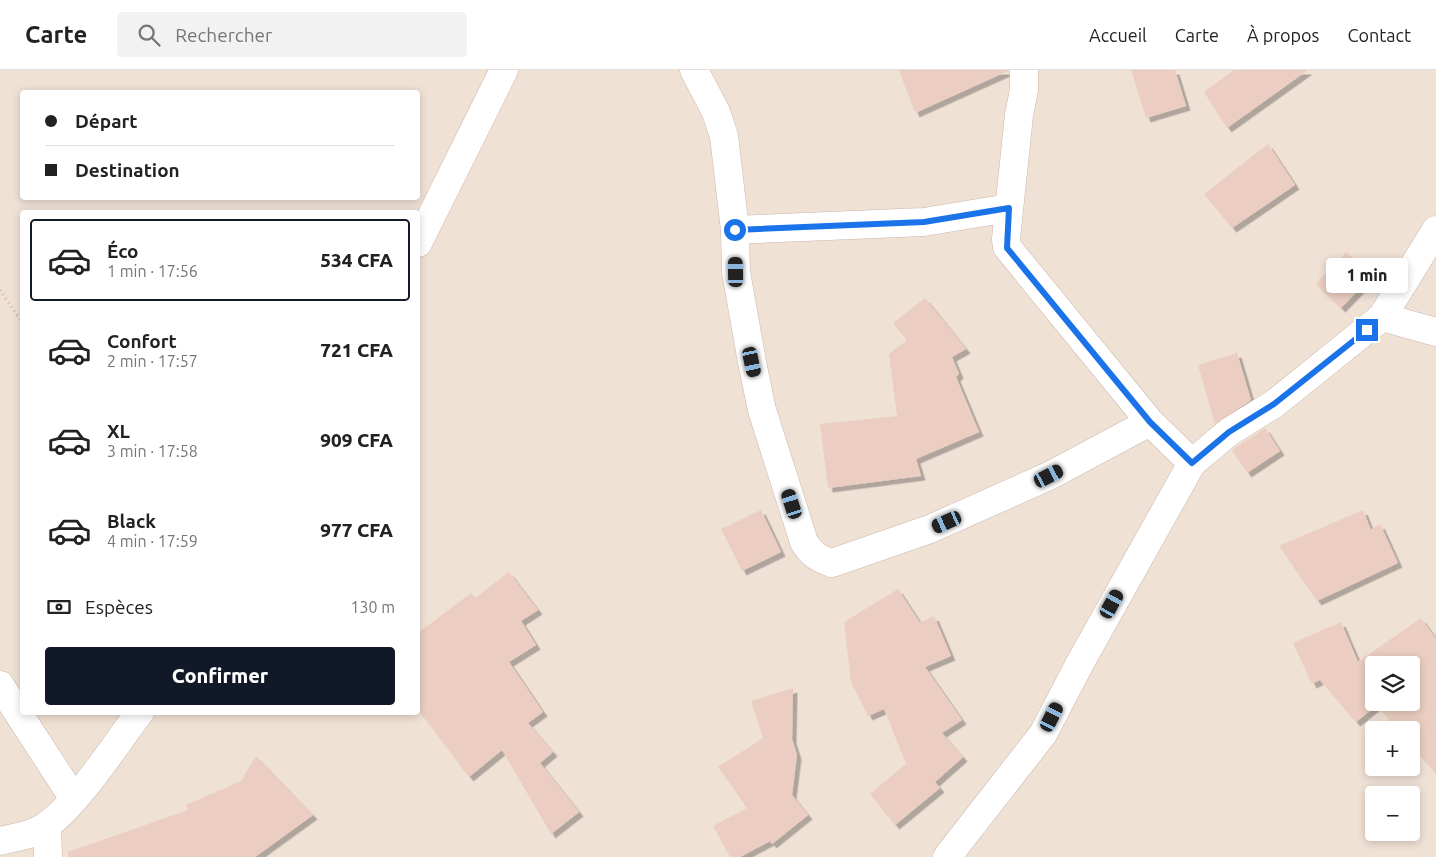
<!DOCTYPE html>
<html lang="fr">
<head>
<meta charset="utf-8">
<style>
	:root { --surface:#fff; --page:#f2f2f2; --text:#222; --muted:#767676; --line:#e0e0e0; --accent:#111827 }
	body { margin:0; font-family:Ubuntu,sans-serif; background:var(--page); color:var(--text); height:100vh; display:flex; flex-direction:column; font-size:19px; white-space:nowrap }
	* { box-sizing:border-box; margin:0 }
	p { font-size:16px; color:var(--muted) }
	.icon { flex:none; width:28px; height:28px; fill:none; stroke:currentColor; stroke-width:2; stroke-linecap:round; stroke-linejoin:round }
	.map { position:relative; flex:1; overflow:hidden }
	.panel { position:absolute; left:20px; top:140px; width:400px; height:505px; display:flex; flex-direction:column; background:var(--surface); border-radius:5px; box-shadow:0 2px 8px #0003 }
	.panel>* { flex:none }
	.guide { position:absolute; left:20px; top:20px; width:400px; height:110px; border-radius:5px; box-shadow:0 2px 8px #0003; display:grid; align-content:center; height:110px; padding:0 25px; background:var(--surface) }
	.buttons { position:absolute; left:1365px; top:586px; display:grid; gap:10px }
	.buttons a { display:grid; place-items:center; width:55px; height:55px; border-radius:5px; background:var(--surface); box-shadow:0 2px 8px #0003; font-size:25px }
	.end { position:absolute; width:22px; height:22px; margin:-11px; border:6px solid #1a73e8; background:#fff; box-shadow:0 0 0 2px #fff }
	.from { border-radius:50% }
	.bubble { position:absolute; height:35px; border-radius:5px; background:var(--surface); box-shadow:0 2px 8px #0003; font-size:16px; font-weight:800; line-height:35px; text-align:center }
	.car { position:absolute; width:15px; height:30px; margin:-15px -8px; border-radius:6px; box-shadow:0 0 4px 1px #0007; background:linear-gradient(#222 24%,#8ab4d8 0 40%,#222 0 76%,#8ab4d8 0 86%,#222 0) }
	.guide b { display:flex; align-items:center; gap:18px; height:48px; font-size:19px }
	.guide b+b { border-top:1px solid var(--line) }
	.guide i { width:12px; height:12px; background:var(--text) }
	ul { padding:9px 0 0; list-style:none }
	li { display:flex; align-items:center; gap:15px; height:82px; margin:0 10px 8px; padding:0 15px; border:2px solid transparent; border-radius:5px }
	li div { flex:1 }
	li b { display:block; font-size:19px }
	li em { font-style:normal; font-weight:800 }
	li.active { border-color:var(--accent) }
	li>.icon { width:45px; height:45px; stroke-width:1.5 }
	.pay { display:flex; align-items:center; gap:12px; height:55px; padding:0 25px; font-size:19px }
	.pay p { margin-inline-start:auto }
	.primary-button { display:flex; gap:10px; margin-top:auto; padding:10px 25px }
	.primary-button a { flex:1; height:58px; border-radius:5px; background:var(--accent); color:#fff; font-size:20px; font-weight:800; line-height:58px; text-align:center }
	header { display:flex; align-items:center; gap:30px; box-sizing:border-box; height:70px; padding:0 25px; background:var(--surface); border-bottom:1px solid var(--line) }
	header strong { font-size:24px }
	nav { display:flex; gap:28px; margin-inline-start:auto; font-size:18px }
	.search { width:350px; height:45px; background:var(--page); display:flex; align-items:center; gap:12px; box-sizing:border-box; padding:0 18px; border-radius:5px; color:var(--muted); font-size:19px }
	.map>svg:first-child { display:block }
	.residential { fill:#f0e1d5; fill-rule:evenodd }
	.building { fill:#ebcec1; fill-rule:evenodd; filter:url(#shadow) }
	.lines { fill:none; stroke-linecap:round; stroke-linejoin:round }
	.street-casing { stroke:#c9b7ad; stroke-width:29 }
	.path { stroke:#d0b1a4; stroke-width:3; stroke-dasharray:1 4; stroke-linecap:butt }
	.street { stroke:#fff; stroke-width:28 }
	.route { stroke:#1a73e8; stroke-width:6 }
</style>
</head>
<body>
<header>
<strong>Carte</strong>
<div class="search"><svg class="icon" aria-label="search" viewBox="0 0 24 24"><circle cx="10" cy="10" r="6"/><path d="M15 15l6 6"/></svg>Rechercher</div>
<nav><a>Accueil</a><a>Carte</a><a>À propos</a><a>Contact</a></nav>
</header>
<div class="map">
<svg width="1436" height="787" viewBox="0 0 1436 787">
	<defs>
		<filter id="shadow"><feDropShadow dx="4.5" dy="4.5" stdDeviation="0" flood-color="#0004"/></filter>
	</defs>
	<rect width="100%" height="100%" fill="#f9f0e6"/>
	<path class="residential" d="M0 0H1436V787H0ZM22 22H418V128H22ZM22 142H418V642H22ZM1374 595H1411V632H1374ZM1374 660H1411V698H1374ZM1374 725H1411V762H1374Z"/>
	<path class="building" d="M899 0H1008V1L915 43Z
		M1131 0H1175L1186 36 1146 48Z
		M1234 0H1308L1227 58 1204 22Z
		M1268 74 1295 115 1232 158 1204 124Z
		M1346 182 1371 207 1341 238 1316 214Z
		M925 228 966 279 952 287 959 304 956 307 979 362 916 389 921 406 828 418 820 354 897 346 889 284 907 270 893 253Z
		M1237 283 1251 330 1215 354 1198 295Z
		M1265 358 1280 381 1247 403 1232 380Z
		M761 440 781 482 742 501 721 459Z
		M1363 440 1371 460 1380 454 1398 493 1317 531 1279 476Z
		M509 502 538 540 521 551 536 575 509 592 543 642 528 653 553 682 540 693 579 742 551 764 502 680 469 707 418 640V563L471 523 475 528Z
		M898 519 920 553 934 546 951 586 925 597 962 650 942 663 963 687 935 712 940 718 895 755 870 724 906 694 884 639 868 646 851 612 844 552Z
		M1421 548 1436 569V704L1411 675V660H1398L1377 635 1356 652 1320 610 1312 614 1293 573 1341 552 1358 592ZM1374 595H1411V632H1374Z
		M793 618 792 669 797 685 792 725 808 745 772 774 770 771 740 787H730L713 756 747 738 718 697 763 668 751 631Z
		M256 686 313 745 255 787H68V782L188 740 186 735 241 711Z"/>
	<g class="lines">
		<g class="street-casing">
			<path id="street" d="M694 0 716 42 724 66 735 160 736 202 752 292 762 340 804 472C811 484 819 489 832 493L930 459 1049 406 1150 352 1192 393 1229 362 1274 334 1382 247 1436 262
				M1024 0V20L1019 45 1006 169 1007 177 1150 352
				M735 160 924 152 1009 138
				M418 173 504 0
				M1382 247 1436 160
				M0 615 74 729
				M47 756 48 787
				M0 771C16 767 34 765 47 755 79 732 115 675 140 642
				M947 787 1043 664 1080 593 1192 393"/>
		</g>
		<path class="path" d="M0 220 22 252"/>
		<use href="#street" class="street"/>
	</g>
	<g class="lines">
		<path class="route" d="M735 160 924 152 1009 138 1007 178 1150 352 1192 393 1229 362 1274 334 1367 260"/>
	</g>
</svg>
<div class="buttons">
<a><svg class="icon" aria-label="layers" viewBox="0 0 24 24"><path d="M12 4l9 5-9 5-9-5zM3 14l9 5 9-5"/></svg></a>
<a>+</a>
<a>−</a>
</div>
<i class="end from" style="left:735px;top:160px"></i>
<i class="end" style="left:1367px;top:260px"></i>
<div class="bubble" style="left:1326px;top:188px;width:82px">1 min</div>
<i class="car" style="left:736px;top:202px;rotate:359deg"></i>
<i class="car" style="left:752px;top:292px;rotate:168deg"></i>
<i class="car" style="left:1049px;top:406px;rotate:63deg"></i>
<i class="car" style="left:792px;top:434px;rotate:342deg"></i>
<i class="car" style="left:947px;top:452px;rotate:246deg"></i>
<i class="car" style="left:1112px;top:534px;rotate:29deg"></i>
<i class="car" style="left:1052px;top:647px;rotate:27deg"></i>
<div class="guide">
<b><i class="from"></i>Départ</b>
<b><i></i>Destination</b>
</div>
<section class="panel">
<ul>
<li class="active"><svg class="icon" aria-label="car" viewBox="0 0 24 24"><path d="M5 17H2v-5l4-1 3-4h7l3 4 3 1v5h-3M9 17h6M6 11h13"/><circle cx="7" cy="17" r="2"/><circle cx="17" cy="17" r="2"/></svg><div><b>Éco</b><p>1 min · 17:56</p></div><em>534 CFA</em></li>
<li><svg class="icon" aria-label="car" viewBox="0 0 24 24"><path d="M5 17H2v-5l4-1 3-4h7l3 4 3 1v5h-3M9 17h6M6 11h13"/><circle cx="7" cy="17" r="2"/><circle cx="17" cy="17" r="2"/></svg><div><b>Confort</b><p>2 min · 17:57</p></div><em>721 CFA</em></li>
<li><svg class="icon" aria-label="car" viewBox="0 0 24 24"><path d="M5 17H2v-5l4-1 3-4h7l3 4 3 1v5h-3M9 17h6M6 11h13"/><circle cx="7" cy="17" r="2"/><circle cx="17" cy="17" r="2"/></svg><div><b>XL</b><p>3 min · 17:58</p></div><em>909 CFA</em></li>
<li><svg class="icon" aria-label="car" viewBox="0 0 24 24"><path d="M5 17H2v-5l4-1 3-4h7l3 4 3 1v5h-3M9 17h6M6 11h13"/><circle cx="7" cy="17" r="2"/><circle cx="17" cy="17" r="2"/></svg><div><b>Black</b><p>4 min · 17:59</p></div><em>977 CFA</em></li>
</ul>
<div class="pay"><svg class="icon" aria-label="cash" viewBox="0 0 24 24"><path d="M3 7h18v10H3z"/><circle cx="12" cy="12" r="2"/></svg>Espèces<p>130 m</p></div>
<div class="primary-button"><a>Confirmer</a></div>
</section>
</div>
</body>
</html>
